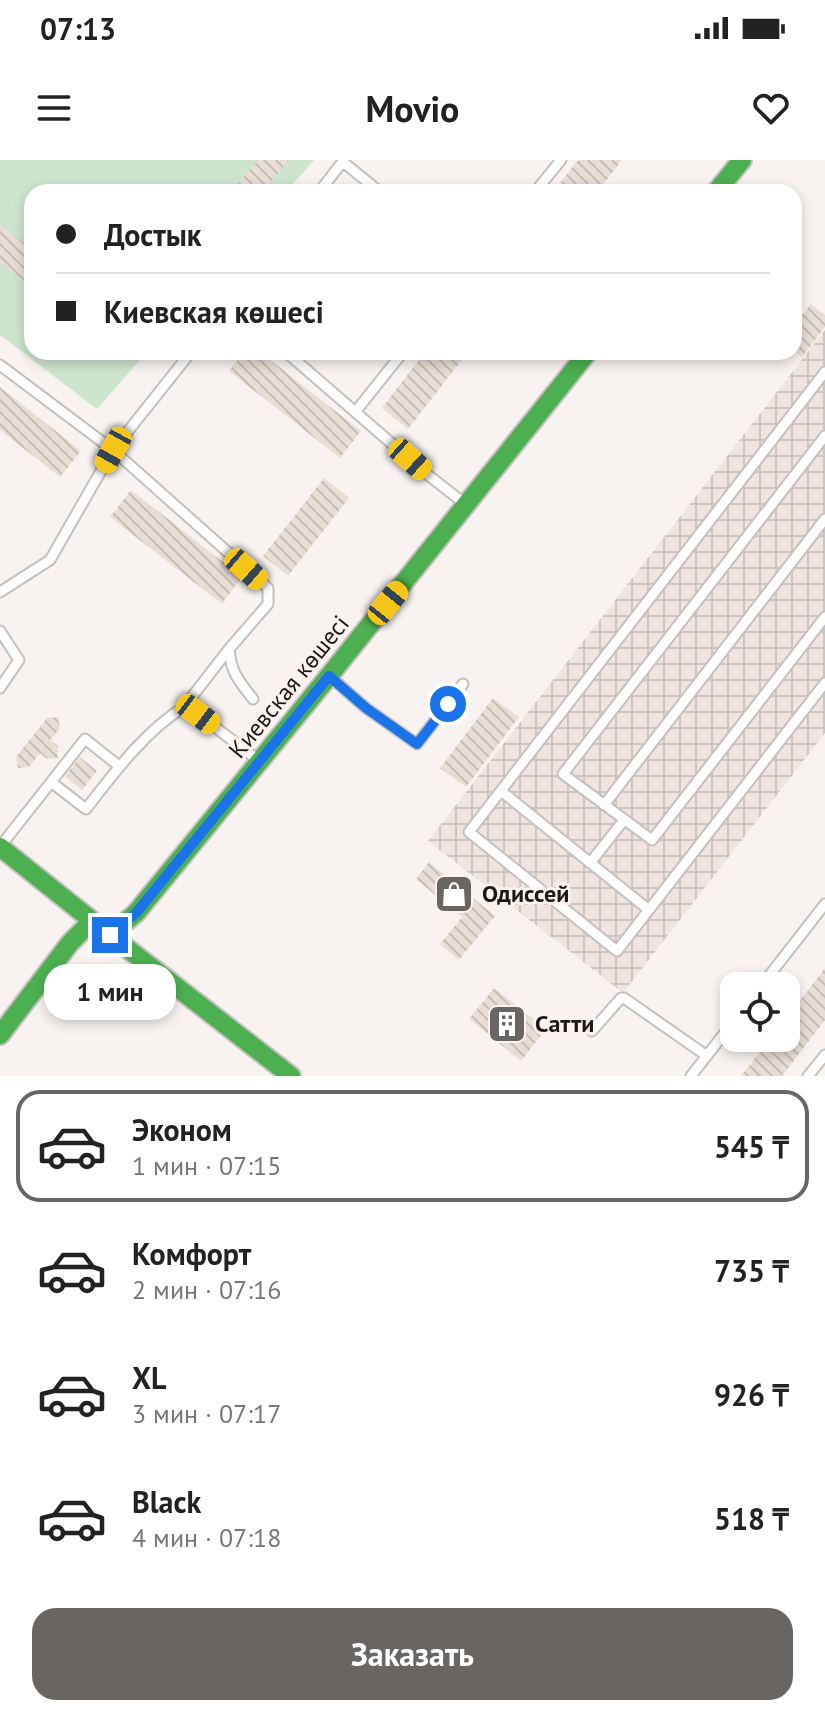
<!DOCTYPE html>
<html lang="ru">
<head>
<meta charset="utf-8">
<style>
	:root { --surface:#fff; --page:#f6f6f6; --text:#222; --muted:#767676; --line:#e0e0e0; --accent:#686563 }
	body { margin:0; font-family:"PT Sans",sans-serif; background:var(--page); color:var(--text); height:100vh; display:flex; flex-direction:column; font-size:30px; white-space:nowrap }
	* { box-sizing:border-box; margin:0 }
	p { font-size:26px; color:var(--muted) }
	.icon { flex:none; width:44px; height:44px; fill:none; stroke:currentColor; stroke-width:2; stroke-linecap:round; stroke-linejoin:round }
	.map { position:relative; height:916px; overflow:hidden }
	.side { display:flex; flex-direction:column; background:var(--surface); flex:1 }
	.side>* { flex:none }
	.banner { position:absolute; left:24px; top:24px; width:778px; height:176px; border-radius:24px; box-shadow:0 4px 12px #0003; display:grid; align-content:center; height:176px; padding:0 32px; background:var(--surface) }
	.controls { position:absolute; left:720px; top:812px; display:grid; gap:16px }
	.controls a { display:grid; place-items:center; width:80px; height:80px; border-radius:16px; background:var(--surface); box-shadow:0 4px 12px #0003; font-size:40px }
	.end { position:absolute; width:36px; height:36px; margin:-18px; border:10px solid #1a73e8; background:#fff; box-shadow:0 0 0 4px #fff }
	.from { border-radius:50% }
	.bubble { position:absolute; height:56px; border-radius:24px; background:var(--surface); box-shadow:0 4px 12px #0003; font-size:26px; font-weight:700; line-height:56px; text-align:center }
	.car { position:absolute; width:24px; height:48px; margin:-24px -12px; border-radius:10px; box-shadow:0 0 6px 2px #0007; background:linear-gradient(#f5c518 24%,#345 0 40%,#f5c518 0 76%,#345 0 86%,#f5c518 0) }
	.banner b { display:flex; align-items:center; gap:28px; height:76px; font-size:30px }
	.banner b+b { border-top:2px solid var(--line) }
	.banner i { width:20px; height:20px; background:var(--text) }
	ul { padding:14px 0 0; list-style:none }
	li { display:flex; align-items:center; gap:24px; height:112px; margin:0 16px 12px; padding:0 16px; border:4px solid transparent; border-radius:24px }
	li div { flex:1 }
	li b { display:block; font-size:30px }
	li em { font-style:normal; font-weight:700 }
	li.selected { border-color:var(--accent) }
	li>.icon { width:72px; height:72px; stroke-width:1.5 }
	.cta { display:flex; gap:16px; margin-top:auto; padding:16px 32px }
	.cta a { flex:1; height:92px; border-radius:24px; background:var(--accent); color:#fff; font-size:32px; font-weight:700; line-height:92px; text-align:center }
	.status { display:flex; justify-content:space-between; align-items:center; height:56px; padding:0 40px; background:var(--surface); direction:ltr }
	.status svg { height:22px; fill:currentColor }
	header { display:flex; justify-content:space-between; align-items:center; height:104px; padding:0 32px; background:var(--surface); font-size:36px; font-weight:700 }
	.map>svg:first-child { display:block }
	.industrial { fill:url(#industrial-grid) }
	.grass { fill:#cde4ce }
	.building { fill:url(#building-back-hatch) }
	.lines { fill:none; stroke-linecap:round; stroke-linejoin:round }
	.lane-casing { stroke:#c4c0be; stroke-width:13 }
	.fast-casing { stroke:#c4c0be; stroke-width:22 }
	.lane { stroke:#fefdfd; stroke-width:9 }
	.fast { stroke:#4caf50; stroke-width:18 }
	.route { stroke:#1a73e8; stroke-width:10 }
	.labels { text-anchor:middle; stroke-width:6; stroke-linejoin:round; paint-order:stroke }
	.street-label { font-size:24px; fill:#1b1817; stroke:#fbf2ee }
	.poi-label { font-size:24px; font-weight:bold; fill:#1b1817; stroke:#fbf2ee; text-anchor:start }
</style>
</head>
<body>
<div class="status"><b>07:13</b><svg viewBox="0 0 49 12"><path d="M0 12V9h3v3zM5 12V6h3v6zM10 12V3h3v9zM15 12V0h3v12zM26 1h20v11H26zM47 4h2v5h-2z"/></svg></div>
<header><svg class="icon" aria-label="menu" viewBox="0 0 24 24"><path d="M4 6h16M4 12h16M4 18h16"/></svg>Movio<svg class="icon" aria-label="heart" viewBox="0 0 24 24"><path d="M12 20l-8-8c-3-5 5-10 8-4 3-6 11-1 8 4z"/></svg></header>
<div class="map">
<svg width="825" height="916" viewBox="0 0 825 916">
	<defs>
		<pattern id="industrial-grid" width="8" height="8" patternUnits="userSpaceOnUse" patternTransform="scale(2)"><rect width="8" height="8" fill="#f0e4e0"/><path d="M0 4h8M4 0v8" fill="none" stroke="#cdc3bf"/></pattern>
		<pattern id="building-back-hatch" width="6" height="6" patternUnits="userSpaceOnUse" patternTransform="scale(2)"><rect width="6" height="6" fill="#e8ded5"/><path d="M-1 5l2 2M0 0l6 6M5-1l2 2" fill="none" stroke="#c6beb6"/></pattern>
	</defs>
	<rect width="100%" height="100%" fill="#f8f3f1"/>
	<path class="industrial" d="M825 170V573L623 833 428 681Z"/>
	<path class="grass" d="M0 0H314L286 32H32V192H147L97 249 0 175Z"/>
	<path class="building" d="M258 0H289L262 32H231Z
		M578 0H622L597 32H553Z
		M0 65 24 83 32 73V127L0 102Z
		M811 144 825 155V167L802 197 794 191V165Z
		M244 192H260L361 271 340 298 229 211Z
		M425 192H468L408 269 382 248Z
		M0 227 81 291 60 317 0 270Z
		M324 318 349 338 288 416 263 396Z
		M131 330 242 417 222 444 110 357Z
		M493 538 519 557 466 627 440 608Z
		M58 557 60 568 50 580 58 586V598L47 599 40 593 29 607 18 608 16 597 47 558Z
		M80 597 97 611 82 630 65 616Z
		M429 702 495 756 459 800 440 784 462 757 416 719Z
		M825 808V860L782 916H741L771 878H786V859Z
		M494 828 546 869 521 901 469 859Z"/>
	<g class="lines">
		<g class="lane-casing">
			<path id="lane" d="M343 2 380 32
				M319 32 344 0
				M535 32 561 0
				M286 192 428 315 460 340
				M0 205 113 290 268 428V444L229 489C231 513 239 521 253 539
				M825 212 469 672 617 791 825 523
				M356 251 403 192
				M825 276 563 614 652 680 825 457
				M0 432 50 400 113 290 191 192
				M0 471 19 500 0 528
				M335 521 366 548 417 584 463 524
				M184 547 229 489
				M51 622 86 649C114 613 145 571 184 547L198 554 254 597
				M501 631 649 750
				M604 645 825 359
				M3 683 85 579 119 606
				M590 703 624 660
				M761 826 825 744
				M592 871 621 838H624L707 896
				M691 916 734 861
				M808 916 825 895"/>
		</g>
		<g class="fast-casing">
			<path id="fast" d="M716 32 742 0
				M0 687 110 775 136 753 329 516 588 192
				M110 775 291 916
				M0 875 70 783 92 761"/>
		</g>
		<use href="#lane" class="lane"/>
		<use href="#fast" class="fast"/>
	</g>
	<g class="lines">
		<path class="route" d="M110 775 136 753 329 516 366 548 417 584 448 544"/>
	</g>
	<defs>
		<g id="shop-square" transform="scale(2)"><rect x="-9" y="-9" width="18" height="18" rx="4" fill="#686563" stroke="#fbf2ee"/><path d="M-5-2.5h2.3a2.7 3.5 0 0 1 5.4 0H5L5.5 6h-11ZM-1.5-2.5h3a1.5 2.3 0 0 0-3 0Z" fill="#fff"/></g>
		<g id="building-square" transform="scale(2)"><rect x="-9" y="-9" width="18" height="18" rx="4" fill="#686563" stroke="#fbf2ee"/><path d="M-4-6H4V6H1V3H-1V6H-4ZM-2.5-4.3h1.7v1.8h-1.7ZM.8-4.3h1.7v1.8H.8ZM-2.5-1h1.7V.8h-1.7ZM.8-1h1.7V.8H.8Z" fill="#fff"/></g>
	</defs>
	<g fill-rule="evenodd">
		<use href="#shop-square" x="454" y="734"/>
		<use href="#building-square" x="507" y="864"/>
	</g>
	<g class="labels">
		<g class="street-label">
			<text transform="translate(289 527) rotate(-51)" y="8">Киевская көшесі</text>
		</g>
		<g class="poi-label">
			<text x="482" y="742">Одиссей</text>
			<text x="535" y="872">Сатти</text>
		</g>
	</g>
</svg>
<div class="controls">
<a><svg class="icon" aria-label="locate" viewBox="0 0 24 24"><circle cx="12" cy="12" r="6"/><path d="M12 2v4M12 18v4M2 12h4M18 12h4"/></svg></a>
</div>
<i class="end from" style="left:448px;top:544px"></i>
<i class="end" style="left:110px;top:775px"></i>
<div class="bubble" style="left:44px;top:804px;width:132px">1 мин</div>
<i class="car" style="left:113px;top:290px;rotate:209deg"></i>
<i class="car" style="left:410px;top:299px;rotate:132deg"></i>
<i class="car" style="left:246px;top:409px;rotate:131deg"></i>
<i class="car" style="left:388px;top:443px;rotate:39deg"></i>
<i class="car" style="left:198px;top:554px;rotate:127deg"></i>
<div class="banner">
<b><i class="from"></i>Достык</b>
<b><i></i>Киевская көшесі</b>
</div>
</div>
<section class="side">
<ul>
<li class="selected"><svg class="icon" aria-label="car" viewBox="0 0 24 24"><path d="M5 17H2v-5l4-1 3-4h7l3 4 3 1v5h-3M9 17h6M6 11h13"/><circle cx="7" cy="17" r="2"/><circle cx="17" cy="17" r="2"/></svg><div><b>Эконом</b><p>1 мин · 07:15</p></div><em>545 ₸</em></li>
<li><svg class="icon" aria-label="car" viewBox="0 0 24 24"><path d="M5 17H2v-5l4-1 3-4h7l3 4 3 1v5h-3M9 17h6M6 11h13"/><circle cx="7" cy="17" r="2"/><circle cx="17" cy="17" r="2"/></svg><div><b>Комфорт</b><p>2 мин · 07:16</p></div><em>735 ₸</em></li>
<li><svg class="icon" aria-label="car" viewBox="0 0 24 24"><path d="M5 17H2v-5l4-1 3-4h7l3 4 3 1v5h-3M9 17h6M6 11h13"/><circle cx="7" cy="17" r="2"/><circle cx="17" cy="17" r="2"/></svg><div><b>XL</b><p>3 мин · 07:17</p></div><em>926 ₸</em></li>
<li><svg class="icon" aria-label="car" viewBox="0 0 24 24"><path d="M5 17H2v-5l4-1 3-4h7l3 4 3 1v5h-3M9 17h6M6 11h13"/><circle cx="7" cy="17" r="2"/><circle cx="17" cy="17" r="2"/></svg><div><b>Black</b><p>4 мин · 07:18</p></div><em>518 ₸</em></li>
</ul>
<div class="cta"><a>Заказать</a></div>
</section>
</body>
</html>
